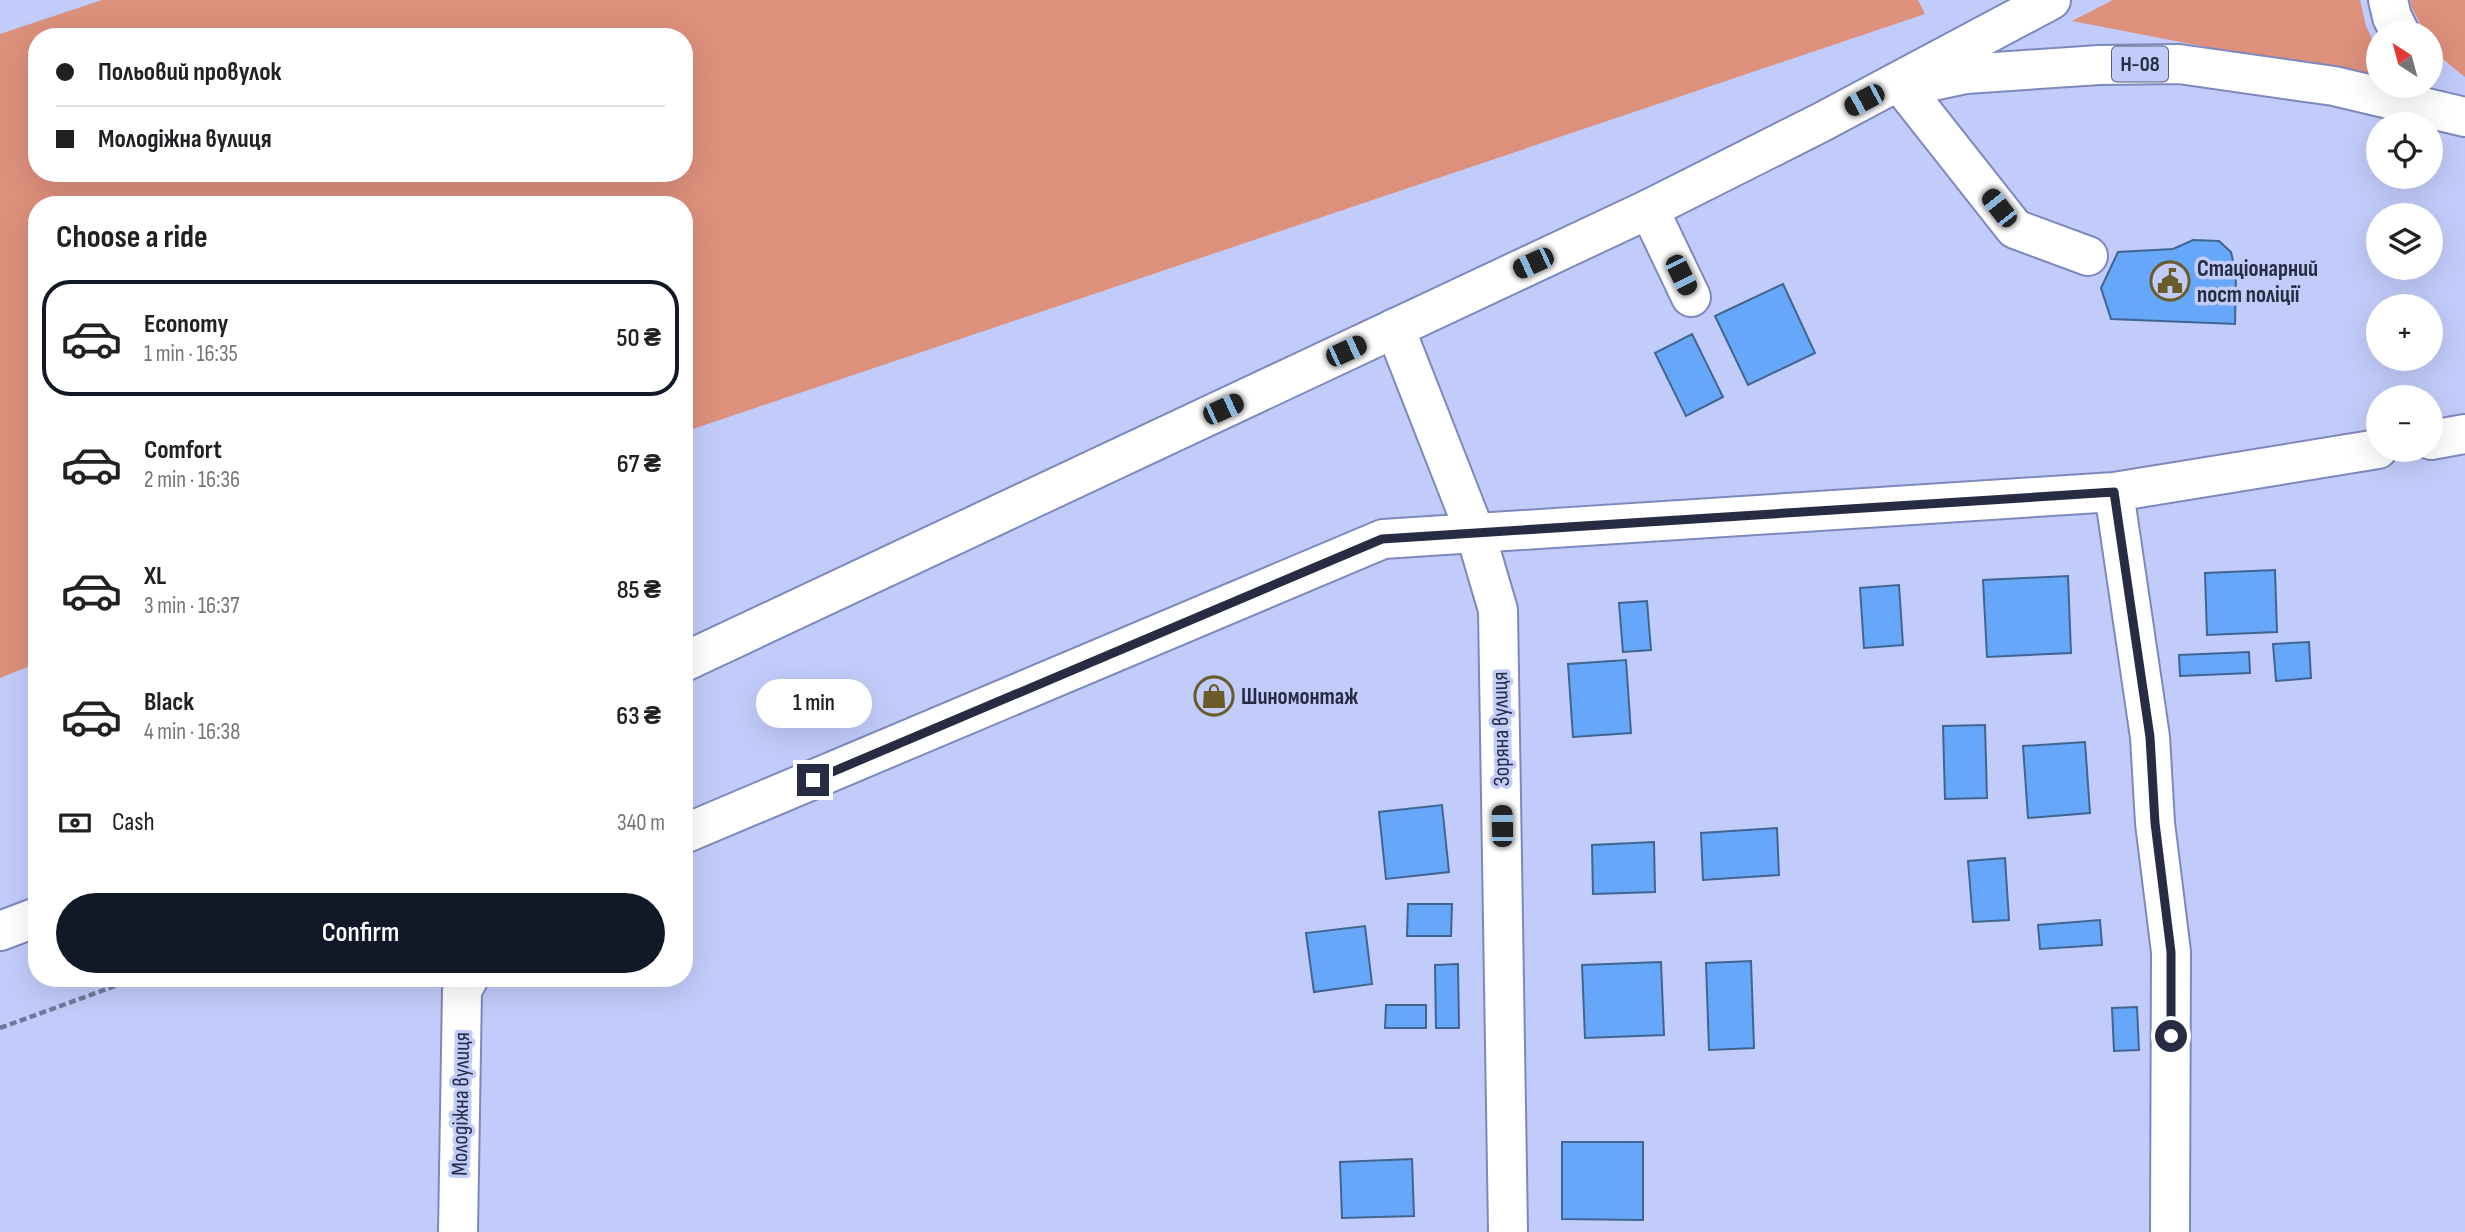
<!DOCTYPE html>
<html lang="en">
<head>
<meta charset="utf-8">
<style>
	:root { --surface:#fff; --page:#f6f6f6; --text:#202124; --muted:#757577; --line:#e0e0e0; --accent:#111827 }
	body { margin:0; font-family:"Sofia Sans Condensed",sans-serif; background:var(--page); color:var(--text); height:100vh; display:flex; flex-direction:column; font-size:26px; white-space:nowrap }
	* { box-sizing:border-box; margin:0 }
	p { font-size:23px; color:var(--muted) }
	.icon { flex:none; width:38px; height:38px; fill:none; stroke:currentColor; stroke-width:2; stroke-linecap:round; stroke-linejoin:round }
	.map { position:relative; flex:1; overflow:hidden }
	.details { position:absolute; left:28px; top:196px; width:665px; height:791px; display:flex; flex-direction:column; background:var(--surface); border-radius:28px; box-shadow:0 7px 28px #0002 }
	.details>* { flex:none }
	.guide { position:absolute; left:28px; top:28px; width:665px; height:154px; border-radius:28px; box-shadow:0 7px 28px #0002; display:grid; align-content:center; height:154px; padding:0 28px; background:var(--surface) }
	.needle { width:46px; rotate:324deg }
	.controls { position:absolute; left:2366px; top:21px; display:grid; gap:14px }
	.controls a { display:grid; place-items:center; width:77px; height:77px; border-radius:50%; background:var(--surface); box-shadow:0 7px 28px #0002; font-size:35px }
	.end { position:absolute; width:32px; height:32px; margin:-16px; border:9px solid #272c42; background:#fff; box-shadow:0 0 0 4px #fff }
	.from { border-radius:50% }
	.bubble { position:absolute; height:49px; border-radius:24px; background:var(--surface); box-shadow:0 7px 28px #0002; font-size:23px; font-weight:600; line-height:49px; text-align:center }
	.car { position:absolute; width:21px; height:42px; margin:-21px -10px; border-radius:9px; box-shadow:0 0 5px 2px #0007; background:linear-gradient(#222 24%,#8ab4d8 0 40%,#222 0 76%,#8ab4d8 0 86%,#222 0) }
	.guide b { display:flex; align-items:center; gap:24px; height:66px; font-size:26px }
	.guide b+b { border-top:2px solid var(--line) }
	.guide i { width:18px; height:18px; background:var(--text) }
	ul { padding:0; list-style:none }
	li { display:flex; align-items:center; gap:21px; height:116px; margin:0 14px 10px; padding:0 14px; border:4px solid transparent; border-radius:28px }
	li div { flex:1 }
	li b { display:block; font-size:26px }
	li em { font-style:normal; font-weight:600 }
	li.on { border-color:var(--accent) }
	li>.icon { width:63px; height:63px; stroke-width:1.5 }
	h2 { padding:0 28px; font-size:32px; line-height:84px }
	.pay { display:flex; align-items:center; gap:18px; height:77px; padding:0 28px; font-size:26px }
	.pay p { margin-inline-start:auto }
	.button { display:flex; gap:14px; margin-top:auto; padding:14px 28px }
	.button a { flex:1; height:80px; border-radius:42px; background:var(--accent); color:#fff; font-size:28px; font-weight:600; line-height:80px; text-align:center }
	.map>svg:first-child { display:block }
	.green { fill:#dd907c; fill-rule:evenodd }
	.building { fill:#66a7fa; stroke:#426490; stroke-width:2 }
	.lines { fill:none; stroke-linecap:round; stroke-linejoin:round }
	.minor-casing { stroke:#7d88bd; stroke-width:42 }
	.major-casing { stroke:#7d88bd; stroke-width:42 }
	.path { stroke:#71799a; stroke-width:4.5; stroke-dasharray:7 3.5; stroke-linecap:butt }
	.minor { stroke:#fff; stroke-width:38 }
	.major { stroke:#fff; stroke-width:38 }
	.route { stroke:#272c42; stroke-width:9 }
	.labels { text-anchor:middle; stroke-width:7; stroke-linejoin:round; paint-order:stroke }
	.shield { fill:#c2ccfa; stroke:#565c79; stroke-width:2 }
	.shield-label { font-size:21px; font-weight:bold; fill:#272c42 }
	.poi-label { font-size:23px; font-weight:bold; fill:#272c42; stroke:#c2ccfa; text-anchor:start }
	.street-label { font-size:23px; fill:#272c42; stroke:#c2ccfa }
</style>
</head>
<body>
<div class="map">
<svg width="2465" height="1232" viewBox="0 0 2465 1232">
	<rect width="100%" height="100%" fill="#c2ccfa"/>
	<path class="green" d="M102 0H1918L1925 14 684 432V205H37V663L0 678V34ZM37 37H684V173H37Z
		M2113 0H2360L2366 26 2378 52V80L2072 21Z
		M2410 0H2465V77C2451 65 2431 54 2431 33H2425L2412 8Z"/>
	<path class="building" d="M2193 240 2219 241 2231 252 2236 274 2235 324 2111 319 2101 288 2118 252 2173 249Z
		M1783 284 1815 353 1748 385 1715 316Z
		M1692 334 1723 397 1686 416 1655 353Z
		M2275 570 2277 632 2207 635 2205 573Z
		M2068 576 2071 653 1987 657 1983 580Z
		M1899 585 1903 645 1864 648 1860 588Z
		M1647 601 1651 650 1623 652 1619 603Z
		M2309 642 2311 678 2276 681 2273 644Z
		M2249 652 2250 673 2180 676 2179 655Z
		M1626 660 1631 733 1573 737 1568 664Z
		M1985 725 1987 798 1945 799 1943 726Z
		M2085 742 2090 813 2028 818 2023 746Z
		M1442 805 1449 872 1386 879 1379 812Z
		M1777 828 1779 875 1703 880 1701 833Z
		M1654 842 1655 892 1593 894 1592 845Z
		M2005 858 2009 920 1973 922 1968 861Z
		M1408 904H1452L1451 936H1407Z
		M2100 920 2102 945 2040 949 2038 925Z
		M1365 926 1372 984 1314 992 1306 933Z
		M1751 961 1754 1048 1709 1050 1706 963Z
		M1661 962 1664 1035 1585 1038 1582 965Z
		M1458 964 1459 1028H1436L1435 965Z
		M1386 1005H1426V1028H1385Z
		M2137 1007 2139 1050 2114 1051 2112 1008Z
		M1562 1142H1643V1220L1562 1219Z
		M1412 1159 1414 1216 1342 1218 1340 1162Z"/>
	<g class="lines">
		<g class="minor-casing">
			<path id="minor" d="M1903 87 2015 229 2088 256
				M1649 209 1691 297
				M1395 328 1476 535 1498 610 1508 1232
				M2431 440 2465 434
				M2114 492 2150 737 2155 823 2171 952 2170 1232
				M684 834 1383 539 2114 492 2378 449
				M458 1232 462 990 469 978"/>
		</g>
		<g class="major-casing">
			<path id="major" d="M2388 0 2392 17 2400 33
				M1919 84 1966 74 2099 65 2179 64 2334 86 2465 117
				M684 662 1649 209 1820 123 2051 0
				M0 931 37 917"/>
		</g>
		<path class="path" d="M0 1028 137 978"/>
		<use href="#minor" class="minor"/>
		<use href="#major" class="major"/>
	</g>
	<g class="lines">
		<path class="route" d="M813 780 1382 539 2114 492 2150 737 2155 823 2171 952V1036"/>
	</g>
	<defs>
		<g id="civic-ring" transform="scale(2.0125)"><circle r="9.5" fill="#c2ccfa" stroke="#695c29" stroke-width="1.5"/><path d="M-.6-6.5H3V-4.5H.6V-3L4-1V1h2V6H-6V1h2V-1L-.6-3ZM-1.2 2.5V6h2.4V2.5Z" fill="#695c29"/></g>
		<g id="shop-ring" transform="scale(2.0125)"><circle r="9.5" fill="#c2ccfa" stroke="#695c29" stroke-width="1.5"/><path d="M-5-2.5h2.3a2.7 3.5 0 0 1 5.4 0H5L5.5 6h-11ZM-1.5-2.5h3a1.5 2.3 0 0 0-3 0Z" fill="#695c29"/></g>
	</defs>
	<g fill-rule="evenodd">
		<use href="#civic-ring" x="2170" y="281"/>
		<use href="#shop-ring" x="1214" y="696"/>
	</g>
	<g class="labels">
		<rect class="shield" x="2112" y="46.5" width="56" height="35" rx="5"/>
		<g class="shield-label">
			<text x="2140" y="71">Н-08</text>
		</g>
		<g class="poi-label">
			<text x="2197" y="276">Стаціонарний<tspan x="2197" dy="26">пост поліції</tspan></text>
			<text x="1241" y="704">Шиномонтаж</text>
		</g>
		<g class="street-label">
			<text transform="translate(1500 729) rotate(-91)" y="8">Зоряна вулиця</text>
			<text transform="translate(460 1104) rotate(-89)" y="8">Молодіжна вулиця</text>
		</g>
	</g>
</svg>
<div class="controls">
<a><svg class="needle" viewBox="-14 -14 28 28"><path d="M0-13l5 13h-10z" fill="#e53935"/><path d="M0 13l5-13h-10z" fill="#757577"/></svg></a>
<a><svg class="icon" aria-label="locate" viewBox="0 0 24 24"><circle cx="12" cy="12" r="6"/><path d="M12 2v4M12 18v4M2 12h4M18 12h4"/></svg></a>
<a><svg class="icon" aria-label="layers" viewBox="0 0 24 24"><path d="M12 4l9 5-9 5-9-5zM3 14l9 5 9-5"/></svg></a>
<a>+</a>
<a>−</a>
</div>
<i class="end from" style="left:2171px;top:1036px"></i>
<i class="end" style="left:813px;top:780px"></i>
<div class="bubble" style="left:756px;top:679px;width:116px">1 min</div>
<i class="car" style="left:1864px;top:100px;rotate:242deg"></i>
<i class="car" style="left:1999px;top:208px;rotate:322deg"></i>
<i class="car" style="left:1533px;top:263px;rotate:245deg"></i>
<i class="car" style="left:1681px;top:275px;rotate:154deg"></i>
<i class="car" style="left:1346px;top:351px;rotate:65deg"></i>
<i class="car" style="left:1223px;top:409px;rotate:65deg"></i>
<i class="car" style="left:1502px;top:826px;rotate:359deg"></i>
<div class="guide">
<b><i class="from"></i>Польовий провулок</b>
<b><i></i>Молодіжна вулиця</b>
</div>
<section class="details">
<h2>Choose a ride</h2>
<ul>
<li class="on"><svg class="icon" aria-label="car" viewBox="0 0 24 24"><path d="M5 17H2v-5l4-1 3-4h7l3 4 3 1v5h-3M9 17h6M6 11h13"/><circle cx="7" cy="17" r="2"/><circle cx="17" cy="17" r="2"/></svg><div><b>Economy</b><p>1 min · 16:35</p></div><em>50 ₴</em></li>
<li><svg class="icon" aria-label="car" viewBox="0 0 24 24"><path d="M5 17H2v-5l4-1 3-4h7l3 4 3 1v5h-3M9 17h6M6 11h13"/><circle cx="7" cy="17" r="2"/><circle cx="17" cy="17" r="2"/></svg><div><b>Comfort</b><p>2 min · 16:36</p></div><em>67 ₴</em></li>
<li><svg class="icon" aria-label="car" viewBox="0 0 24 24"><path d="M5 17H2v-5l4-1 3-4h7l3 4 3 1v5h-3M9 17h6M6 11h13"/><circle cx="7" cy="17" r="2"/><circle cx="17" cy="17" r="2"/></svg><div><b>XL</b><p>3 min · 16:37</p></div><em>85 ₴</em></li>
<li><svg class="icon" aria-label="car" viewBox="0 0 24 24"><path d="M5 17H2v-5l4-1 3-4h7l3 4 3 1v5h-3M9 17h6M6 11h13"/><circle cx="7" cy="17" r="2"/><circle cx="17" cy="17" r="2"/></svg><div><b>Black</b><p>4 min · 16:38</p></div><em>63 ₴</em></li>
</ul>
<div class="pay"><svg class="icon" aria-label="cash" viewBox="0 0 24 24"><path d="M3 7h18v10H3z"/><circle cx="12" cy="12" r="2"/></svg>Cash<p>340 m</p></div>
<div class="button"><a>Confirm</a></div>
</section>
</div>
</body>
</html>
